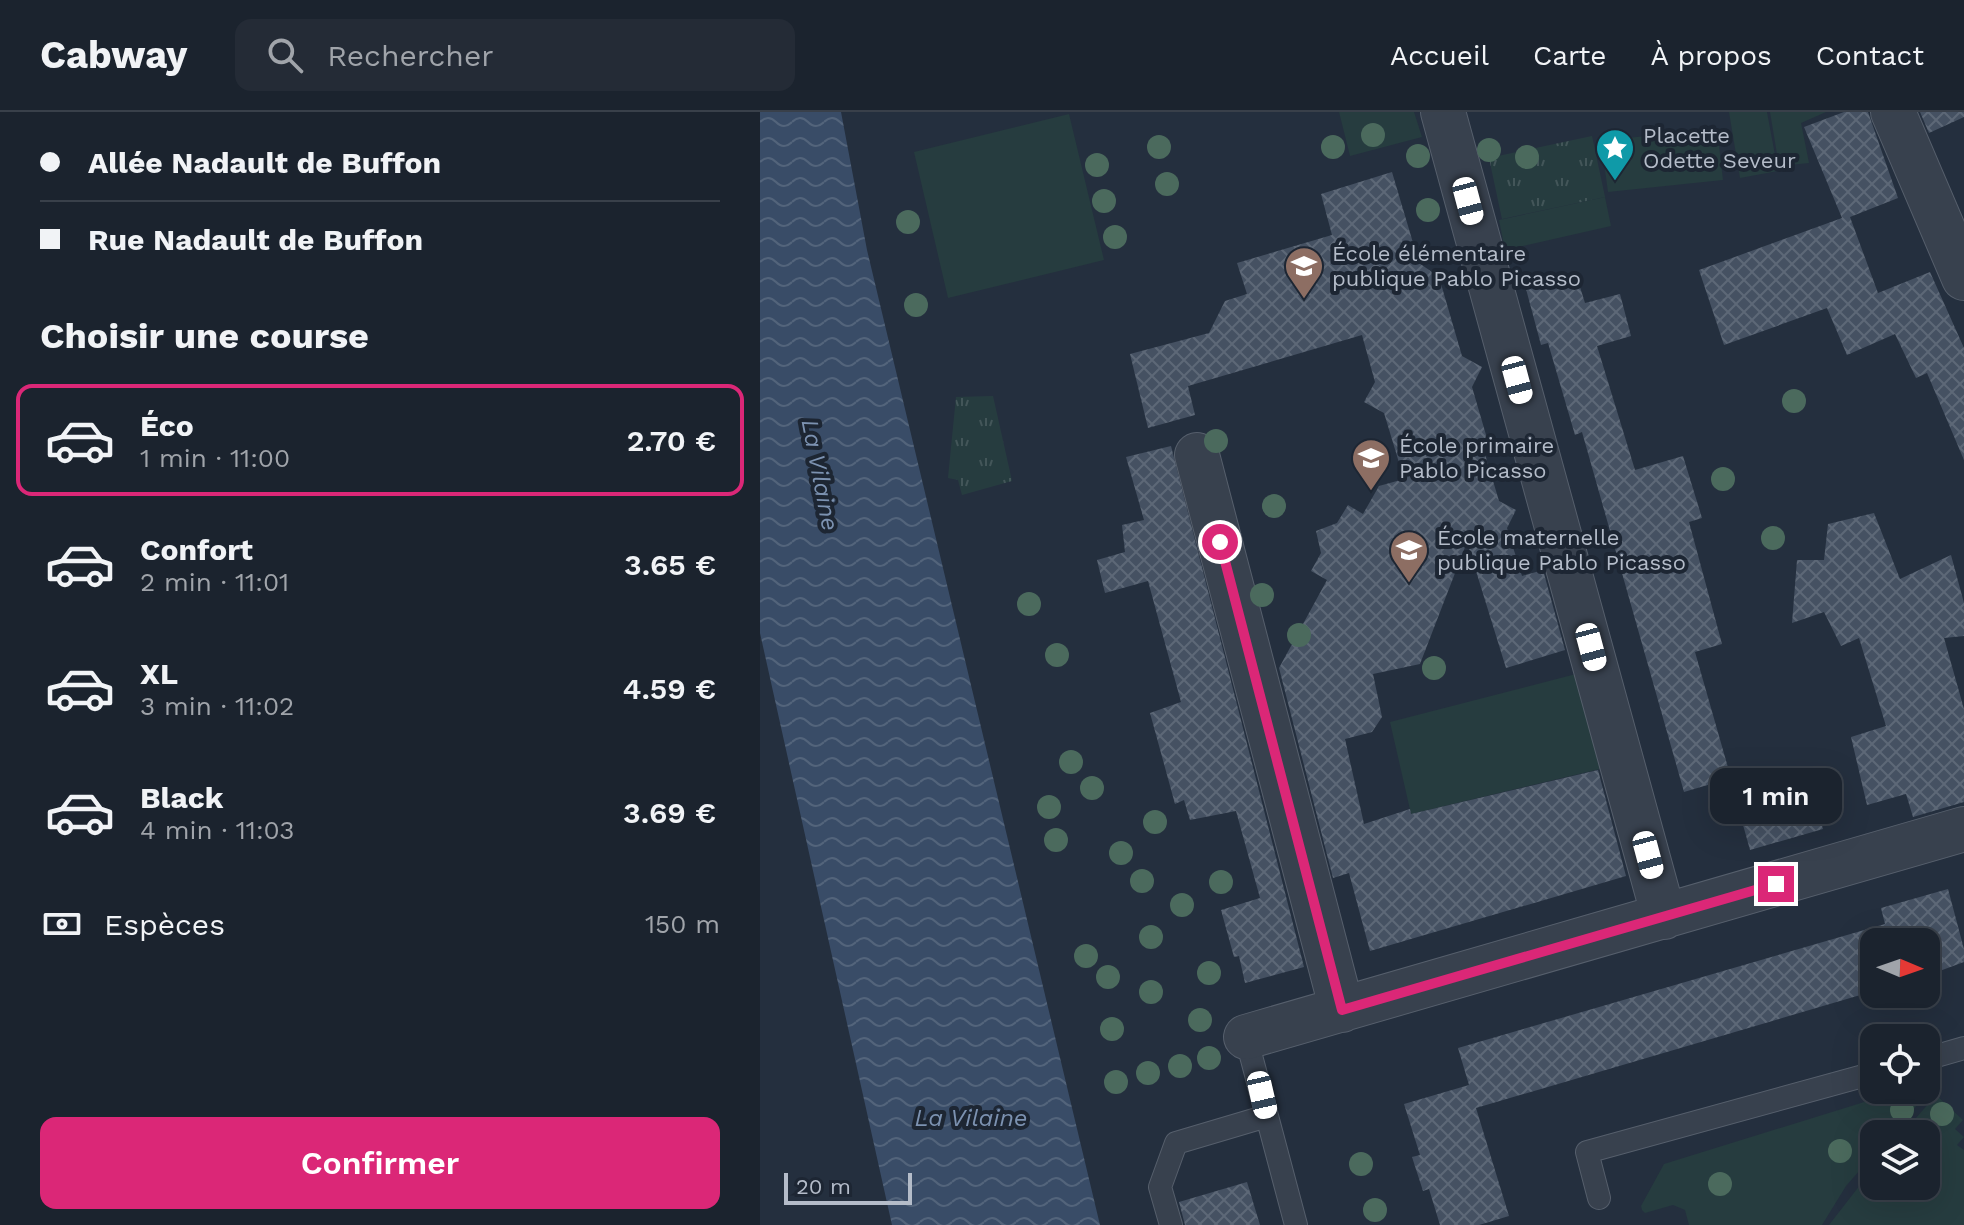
<!DOCTYPE html>
<html lang="fr">
<head>
<meta charset="utf-8">
<style>
	:root { --surface:#1b232e; --page:#242b36; --text:#f1f3f6; --muted:#a0a4aa; --line:#39404a; --accent:#db2777 }
	body { margin:0; font-family:"Work Sans",sans-serif; background:var(--page); color:var(--text); height:100vh; display:flex; flex-direction:column; font-size:30px; white-space:nowrap }
	* { box-sizing:border-box; margin:0 }
	p { font-size:26px; color:var(--muted) }
	.icon { flex:none; width:44px; height:44px; fill:none; stroke:currentColor; stroke-width:2; stroke-linecap:round; stroke-linejoin:round }
	.map { position:relative; flex:1; overflow:hidden }
	.drawer { display:flex; flex-direction:column; background:var(--surface); width:760px }
	.drawer>* { flex:none }
	.banner { display:grid; align-content:center; height:176px; padding:0 40px; background:var(--surface) }
	.needle { width:52px; rotate:92deg }
	.buttons { position:absolute; left:1100px; top:816px; display:grid; gap:16px }
	.buttons a { display:grid; place-items:center; width:80px; height:80px; border-radius:16px; background:var(--surface); box-shadow:0 8px 32px #0002,0 0 0 2px var(--line); font-size:40px }
	.scale { position:absolute; left:24px; bottom:20px; width:128px; box-sizing:border-box; padding-left:8px; border:4px solid #b4bcc9; border-top:0; font-size:22px; line-height:28px; white-space:nowrap; color:#b4bcc9; -webkit-text-stroke:6px #1d2633; paint-order:stroke }
	.end { position:absolute; width:36px; height:36px; margin:-18px; border:10px solid #db2777; background:#fff; box-shadow:0 0 0 4px #fff }
	.from { border-radius:50% }
	.bubble { position:absolute; height:56px; border-radius:16px; background:var(--surface); box-shadow:0 8px 32px #0002,0 0 0 2px var(--line); font-size:26px; font-weight:600; line-height:56px; text-align:center }
	.car { position:absolute; width:24px; height:48px; margin:-24px -12px; border-radius:10px; box-shadow:0 0 6px 2px #0007; background:linear-gradient(#fff 24%,#345 0 40%,#fff 0 76%,#345 0 86%,#fff 0) }
	.banner b { display:flex; align-items:center; gap:28px; height:76px; font-size:30px }
	.banner b+b { border-top:2px solid var(--line) }
	.banner i { width:20px; height:20px; background:var(--text) }
	ul { padding:0; list-style:none }
	li { display:flex; align-items:center; gap:24px; height:112px; margin:0 16px 12px; padding:0 24px; border:4px solid transparent; border-radius:16px }
	li div { flex:1 }
	li b { display:block; font-size:30px }
	li em { font-style:normal; font-weight:600 }
	li.active { border-color:var(--accent) }
	li>.icon { width:72px; height:72px; stroke-width:1.5 }
	h2 { padding:0 40px; font-size:36px; line-height:96px }
	.pay { display:flex; align-items:center; gap:20px; height:88px; padding:0 40px; font-size:30px }
	.pay p { margin-inline-start:auto }
	.action { display:flex; gap:16px; margin-top:auto; padding:16px 40px }
	.action a { flex:1; height:92px; border-radius:16px; background:var(--accent); color:#fff; font-size:32px; font-weight:600; line-height:92px; text-align:center }
	header { display:flex; align-items:center; gap:48px; box-sizing:border-box; height:112px; padding:0 40px; background:var(--surface); border-bottom:2px solid var(--line) }
	header strong { font-size:38px }
	nav { display:flex; gap:44px; margin-inline-start:auto; font-size:28px }
	.search { width:560px; height:72px; background:var(--page); display:flex; align-items:center; gap:20px; box-sizing:border-box; padding:0 28px; border-radius:16px; color:var(--muted); font-size:30px }
	main { display:flex; flex:1; min-height:0 }
	.map>svg:first-child { display:block }
	.green { fill:#263c3f }
	.park { fill:url(#park-tufts) }
	.water { fill:url(#water-waves) }
	.building { fill:url(#building-cross-hatch) }
	.lines { fill:none; stroke-linecap:round; stroke-linejoin:round }
	.service-casing { stroke:#565f6c; stroke-width:24 }
	.minor-casing { stroke:#565f6c; stroke-width:46 }
	.service { stroke:#38414e; stroke-width:22 }
	.minor { stroke:#38414e; stroke-width:44 }
	.tree { fill:#4b6a5d }
	.route { stroke:#db2777; stroke-width:10 }
	.labels { text-anchor:middle; stroke-width:8; stroke-linejoin:round; paint-order:stroke }
	.poi-label { font-size:22px; fill:#b4bcc9; stroke:#1d2633; text-anchor:start }
	.water-label { font-size:24px; font-style:italic; fill:#7c92b1; stroke:#1d2633 }
</style>
</head>
<body>
<header>
<strong>Cabway</strong>
<div class="search"><svg class="icon" aria-label="search" viewBox="0 0 24 24"><circle cx="10" cy="10" r="6"/><path d="M15 15l6 6"/></svg>Rechercher</div>
<nav><a>Accueil</a><a>Carte</a><a>À propos</a><a>Contact</a></nav>
</header>
<main>
<section class="drawer">
<div class="banner">
<b><i class="from"></i>Allée Nadault de Buffon</b>
<b><i></i>Rue Nadault de Buffon</b>
</div>
<h2>Choisir une course</h2>
<ul>
<li class="active"><svg class="icon" aria-label="car" viewBox="0 0 24 24"><path d="M5 17H2v-5l4-1 3-4h7l3 4 3 1v5h-3M9 17h6M6 11h13"/><circle cx="7" cy="17" r="2"/><circle cx="17" cy="17" r="2"/></svg><div><b>Éco</b><p>1 min · 11:00</p></div><em>2.70 €</em></li>
<li><svg class="icon" aria-label="car" viewBox="0 0 24 24"><path d="M5 17H2v-5l4-1 3-4h7l3 4 3 1v5h-3M9 17h6M6 11h13"/><circle cx="7" cy="17" r="2"/><circle cx="17" cy="17" r="2"/></svg><div><b>Confort</b><p>2 min · 11:01</p></div><em>3.65 €</em></li>
<li><svg class="icon" aria-label="car" viewBox="0 0 24 24"><path d="M5 17H2v-5l4-1 3-4h7l3 4 3 1v5h-3M9 17h6M6 11h13"/><circle cx="7" cy="17" r="2"/><circle cx="17" cy="17" r="2"/></svg><div><b>XL</b><p>3 min · 11:02</p></div><em>4.59 €</em></li>
<li><svg class="icon" aria-label="car" viewBox="0 0 24 24"><path d="M5 17H2v-5l4-1 3-4h7l3 4 3 1v5h-3M9 17h6M6 11h13"/><circle cx="7" cy="17" r="2"/><circle cx="17" cy="17" r="2"/></svg><div><b>Black</b><p>4 min · 11:03</p></div><em>3.69 €</em></li>
</ul>
<div class="pay"><svg class="icon" aria-label="cash" viewBox="0 0 24 24"><path d="M3 7h18v10H3z"/><circle cx="12" cy="12" r="2"/></svg>Espèces<p>150 m</p></div>
<div class="action"><a>Confirmer</a></div>
</section>
<div class="map">
<svg width="1204" height="1113" viewBox="0 0 1204 1113">
	<defs>
		<pattern id="park-tufts" width="24" height="20" patternUnits="userSpaceOnUse" patternTransform="scale(2)"><rect width="24" height="20" fill="#263c3f"/><path d="M3 7l-1-3M5 7V3M7 7l1-3M15 17l-1-3M17 17v-4M19 17l1-3" fill="none" stroke="#435659"/></pattern>
		<pattern id="water-waves" width="16" height="10" patternUnits="userSpaceOnUse" patternTransform="scale(2)"><rect width="16" height="10" fill="#394c67"/><path d="M0 5q4-4 8 0t8 0" fill="none" stroke="#53647b"/></pattern>
		<pattern id="building-cross-hatch" width="8" height="8" patternUnits="userSpaceOnUse" patternTransform="scale(2)"><rect width="8" height="8" fill="#455162"/><path d="M0 0l8 8M0 8l8-8" fill="none" stroke="#5d6877"/></pattern>
	</defs>
	<rect width="100%" height="100%" fill="#242f3e"/>
	<path class="green" d="M579 0H654L662 25 590 44Z
		M969 0H1007L1018 59 980 66Z
		M1010 0H1066L1041 11 1049 51 1019 54Z
		M309 2 344 148 188 186 154 40Z
		M957 16 963 68 848 80 841 29Z
		M845 85 851 114 745 138 739 108Z
		M816 562 840 657 651 702 630 610Z
		M1143 978H1159L1166 983 1132 1022H1114V1042L1086 1074 1062 1113H929L925 1098 913 1093 885 1101 882 1098 881 1094 904 1052Z
		M1176 983 1203 1008 1195 1017 1204 1025 1197 1033 1204 1038V1113H1069L1114 1055V1074H1166V1022H1142Z"/>
	<path class="park" d="M832 24 845 85 742 107 729 46Z
		M233 284 252 369 202 383 198 368 188 366 196 285Z"/>
	<path class="water" d="M0 0H81L107 138 340 1113H132L0 521Z"/>
	<path class="building" d="M1084 0H1108L1138 86 1090 105 1118 181 1170 160 1204 236V348L1167 261 1156 266 1135 222 1087 243 1067 196 964 233 939 158 1082 106 1044 15Z
		M1160 0H1204V5L1169 21Z
		M632 60 659 151 679 165 702 244 722 255 712 275 731 340 725 342 739 389 756 398 747 416 762 464 783 458 805 538 746 556 707 430 660 552 613 562 622 605 612 620 585 627 604 712 650 697 651 702 838 658 866 764 610 839 589 761 573 766 519 556 567 468 551 459 561 441 556 419 577 411 588 393 603 402 619 374 644 367 624 301 604 290 615 270 602 223 428 274 435 303 388 316 370 242 449 221 465 189 487 182 477 151 572 123 561 82Z
		M816 162 825 191 860 182 871 224 837 234 875 358 923 344 942 406 929 410 962 532 935 540 971 666 924 680 822 320 815 323 788 231 781 233 766 177Z
		M411 334 544 855 485 871 479 844 474 845 461 798 500 786 476 699 430 708 424 688 415 692 390 601 421 590 388 469 345 481 337 448 365 440 362 413 384 408 366 345Z
		M1114 401 1140 467 1191 443 1204 491V524L1184 526 1204 597V690L1153 705 1146 682 1107 693 1091 625 1126 614 1099 526 1081 534 1064 500 1032 511 1037 448H1064L1068 412Z
		M1052 680 1063 717 990 738 980 702Z
		M1188 777 1204 837V850L1166 864V830H1114V879L716 996 749 1104 719 1113H680L669 1077 663 1079 652 1045 660 1043 644 992 709 973 698 936 1125 812 1121 796Z
		M487 1070 500 1113H425L419 1090Z"/>
	<g class="lines">
		<g class="service-casing">
			<path id="service" d="M486 925 536 1113
				M1166 947 1204 936
				M839 1086 827 1040 1114 961
				M411 1113 400 1075 416 1031 507 1004"/>
		</g>
		<g class="minor-casing">
			<path id="minor" d="M683 0 904 805
				M1133 0 1204 166
				M437 343 582 898
				M486 925 1204 717"/>
		</g>
		<use href="#service" class="service"/>
		<use href="#minor" class="minor"/>
	</g>
	<g class="tree">
		<circle cx="613" cy="23" r="12"/>
		<circle cx="399" cy="35" r="12"/>
		<circle cx="573" cy="35" r="12"/>
		<circle cx="729" cy="38" r="12"/>
		<circle cx="658" cy="44" r="12"/>
		<circle cx="767" cy="45" r="12"/>
		<circle cx="337" cy="53" r="12"/>
		<circle cx="407" cy="72" r="12"/>
		<circle cx="344" cy="89" r="12"/>
		<circle cx="668" cy="98" r="12"/>
		<circle cx="148" cy="110" r="12"/>
		<circle cx="355" cy="125" r="12"/>
		<circle cx="156" cy="193" r="12"/>
		<circle cx="1034" cy="289" r="12"/>
		<circle cx="456" cy="329" r="12"/>
		<circle cx="963" cy="367" r="12"/>
		<circle cx="514" cy="394" r="12"/>
		<circle cx="1013" cy="426" r="12"/>
		<circle cx="502" cy="483" r="12"/>
		<circle cx="269" cy="492" r="12"/>
		<circle cx="539" cy="523" r="12"/>
		<circle cx="297" cy="543" r="12"/>
		<circle cx="674" cy="556" r="12"/>
		<circle cx="311" cy="650" r="12"/>
		<circle cx="332" cy="676" r="12"/>
		<circle cx="289" cy="695" r="12"/>
		<circle cx="395" cy="710" r="12"/>
		<circle cx="296" cy="728" r="12"/>
		<circle cx="361" cy="741" r="12"/>
		<circle cx="382" cy="769" r="12"/>
		<circle cx="461" cy="770" r="12"/>
		<circle cx="422" cy="793" r="12"/>
		<circle cx="391" cy="825" r="12"/>
		<circle cx="326" cy="844" r="12"/>
		<circle cx="449" cy="861" r="12"/>
		<circle cx="348" cy="865" r="12"/>
		<circle cx="391" cy="880" r="12"/>
		<circle cx="440" cy="908" r="12"/>
		<circle cx="352" cy="917" r="12"/>
		<circle cx="449" cy="946" r="12"/>
		<circle cx="420" cy="954" r="12"/>
		<circle cx="388" cy="961" r="12"/>
		<circle cx="356" cy="970" r="12"/>
		<circle cx="1142" cy="998" r="12"/>
		<circle cx="1182" cy="1002" r="12"/>
		<circle cx="1080" cy="1039" r="12"/>
		<circle cx="601" cy="1052" r="12"/>
		<circle cx="960" cy="1072" r="12"/>
		<circle cx="615" cy="1098" r="12"/>
	</g>
	<g class="lines">
		<path class="route" d="M460 430 582 898 1016 772"/>
	</g>
	<defs>
		<g id="sight-pin" transform="scale(2)"><path d="M0 17L-7.5 6A9.5 9.5 0 1 1 7.5 6Z" fill="#0f9aa8" stroke="#1d2633"/><path d="M0-6L1.8-2.2L6-1.7L2.9 1.2L3.7 5.4L0 3.3L-3.7 5.4L-2.9 1.2L-6-1.7L-1.8-2.2Z" fill="#fff"/></g>
		<g id="school-pin" transform="scale(2)"><path d="M0 17L-7.5 6A9.5 9.5 0 1 1 7.5 6Z" fill="#8d6e63" stroke="#1d2633"/><path d="M0-5L7-2L0 1L-7-2ZM-4 1L0 2.5L4 1V4Q0 6-4 4Z" fill="#fff"/></g>
	</defs>
	<g fill-rule="evenodd">
		<use href="#sight-pin" x="855" y="36"/>
		<use href="#school-pin" x="544" y="154"/>
		<use href="#school-pin" x="611" y="346"/>
		<use href="#school-pin" x="649" y="438"/>
	</g>
	<g class="labels">
		<g class="poi-label">
			<text x="883" y="31">Placette<tspan x="883" dy="25">Odette Seveur</tspan></text>
			<text x="572" y="149">École élémentaire<tspan x="572" dy="25">publique Pablo Picasso</tspan></text>
			<text x="639" y="341">École primaire<tspan x="639" dy="25">Pablo Picasso</tspan></text>
			<text x="677" y="433">École maternelle<tspan x="677" dy="25">publique Pablo Picasso</tspan></text>
		</g>
		<g class="water-label">
			<text transform="translate(60 363) rotate(79)" y="8">La Vilaine</text>
			<text x="211" y="1014">La Vilaine</text>
		</g>
	</g>
</svg>
<div class="buttons">
<a><svg class="needle" viewBox="-14 -14 28 28"><path d="M0-13l5 13h-10z" fill="#e53935"/><path d="M0 13l5-13h-10z" fill="#a0a4aa"/></svg></a>
<a><svg class="icon" aria-label="locate" viewBox="0 0 24 24"><circle cx="12" cy="12" r="6"/><path d="M12 2v4M12 18v4M2 12h4M18 12h4"/></svg></a>
<a><svg class="icon" aria-label="layers" viewBox="0 0 24 24"><path d="M12 4l9 5-9 5-9-5zM3 14l9 5 9-5"/></svg></a>
</div>
<div class="scale">20 m</div>
<i class="end from" style="left:460px;top:430px"></i>
<i class="end" style="left:1016px;top:772px"></i>
<div class="bubble" style="left:950px;top:656px;width:132px">1 min</div>
<i class="car" style="left:708px;top:89px;rotate:165deg"></i>
<i class="car" style="left:757px;top:268px;rotate:165deg"></i>
<i class="car" style="left:831px;top:535px;rotate:165deg"></i>
<i class="car" style="left:888px;top:743px;rotate:165deg"></i>
<i class="car" style="left:502px;top:983px;rotate:167deg"></i>
</div>
</main>
</body>
</html>
